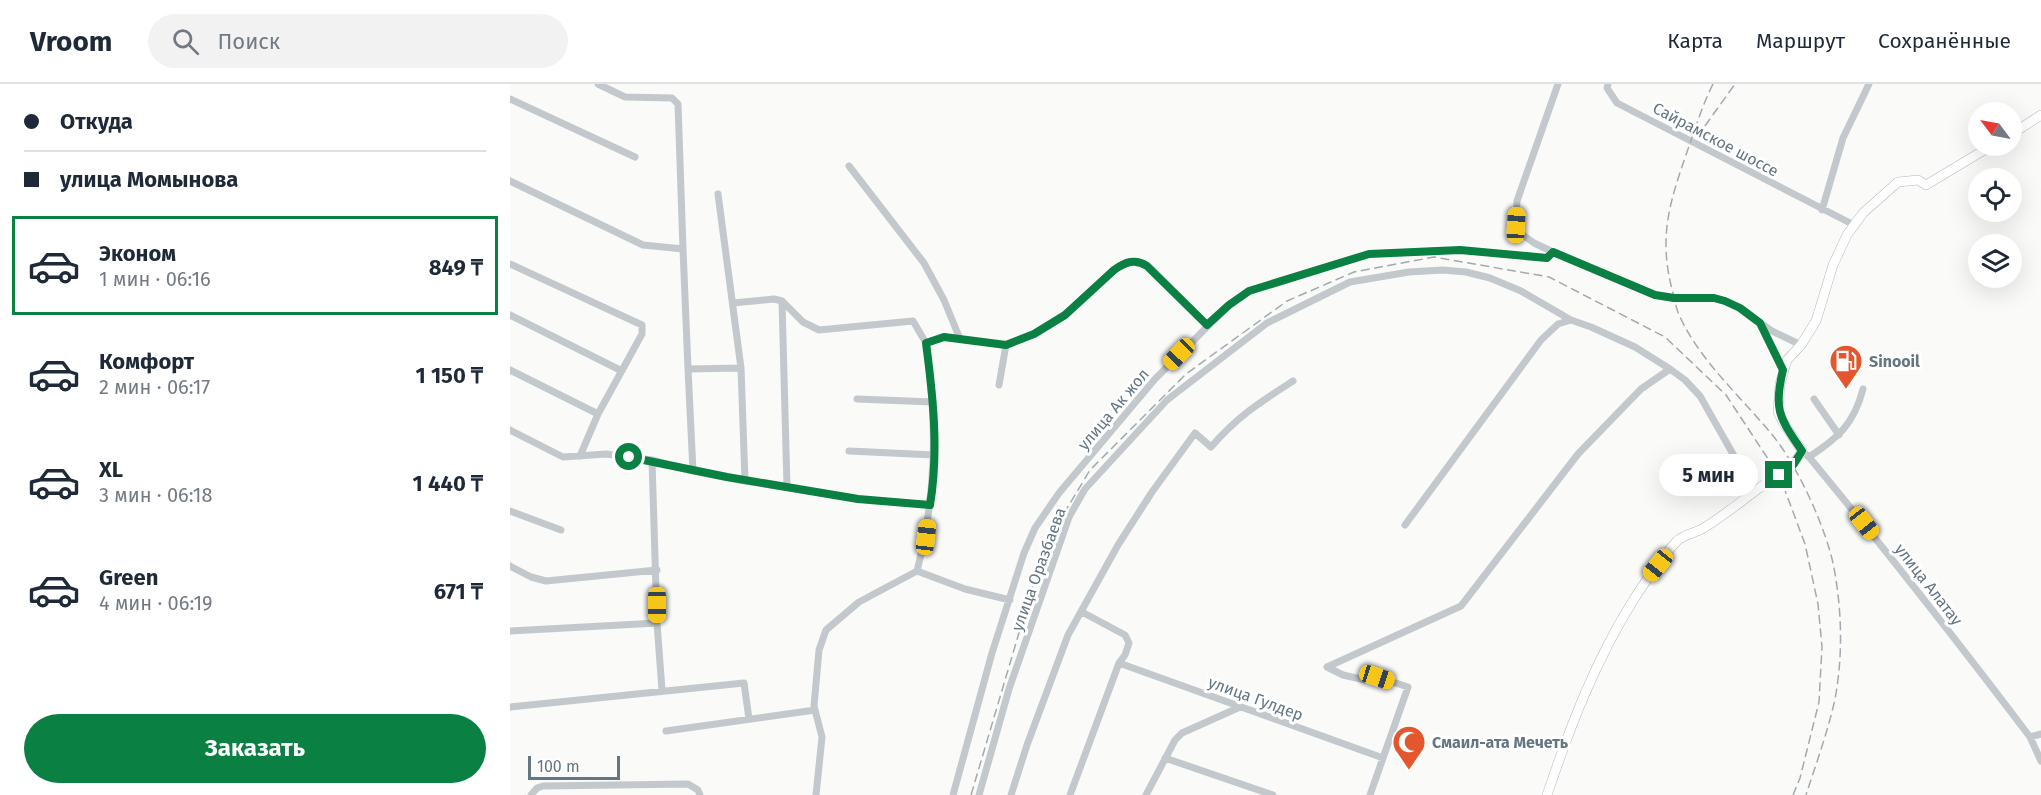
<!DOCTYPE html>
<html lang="ru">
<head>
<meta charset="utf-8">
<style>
	:root { --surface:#fff; --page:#f2f2f3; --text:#1f2937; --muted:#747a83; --line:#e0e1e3; --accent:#0b8043 }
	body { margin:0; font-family:"Fira Sans",sans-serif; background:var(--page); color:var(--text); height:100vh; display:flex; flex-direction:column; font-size:22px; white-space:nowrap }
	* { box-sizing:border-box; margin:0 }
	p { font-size:20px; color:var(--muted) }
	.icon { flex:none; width:33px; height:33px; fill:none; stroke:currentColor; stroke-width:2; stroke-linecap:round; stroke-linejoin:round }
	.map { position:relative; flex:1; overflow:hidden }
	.side { display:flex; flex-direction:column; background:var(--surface); width:510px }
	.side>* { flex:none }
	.hud { display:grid; align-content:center; height:132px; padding:0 24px; background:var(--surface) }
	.needle { width:39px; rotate:302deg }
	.fabs { position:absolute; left:1458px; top:18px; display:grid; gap:12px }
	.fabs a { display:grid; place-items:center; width:54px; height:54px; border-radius:50%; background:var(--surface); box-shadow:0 6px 24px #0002; font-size:30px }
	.scale { position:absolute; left:18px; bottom:15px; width:92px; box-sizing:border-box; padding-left:6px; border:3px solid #657683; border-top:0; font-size:16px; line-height:21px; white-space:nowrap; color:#657683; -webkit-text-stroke:4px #fff; paint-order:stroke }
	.end { position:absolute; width:27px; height:27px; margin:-14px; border:8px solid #0b8043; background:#fff; box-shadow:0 0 0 3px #fff }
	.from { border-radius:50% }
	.bubble { position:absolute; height:42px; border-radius:21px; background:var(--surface); box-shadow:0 6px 24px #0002; font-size:20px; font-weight:700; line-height:42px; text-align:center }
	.car { position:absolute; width:18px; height:36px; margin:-18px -9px; border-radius:8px; box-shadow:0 0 4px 2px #0007; background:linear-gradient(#f5c518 24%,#345 0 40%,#f5c518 0 76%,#345 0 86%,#f5c518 0) }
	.hud b { display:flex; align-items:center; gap:21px; height:57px; font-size:22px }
	.hud b+b { border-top:2px solid var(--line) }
	.hud i { width:15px; height:15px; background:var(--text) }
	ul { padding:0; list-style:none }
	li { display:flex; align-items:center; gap:18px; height:99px; margin:0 12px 9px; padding:0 12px; border:3px solid transparent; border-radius:0px }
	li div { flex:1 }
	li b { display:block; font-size:22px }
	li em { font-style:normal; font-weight:700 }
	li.current { border-color:var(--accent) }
	li>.icon { width:54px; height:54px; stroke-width:1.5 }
	.primary-button { display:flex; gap:12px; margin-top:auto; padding:12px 24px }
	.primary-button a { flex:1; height:69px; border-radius:36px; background:var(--accent); color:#fff; font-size:24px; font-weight:700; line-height:69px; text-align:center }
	header { display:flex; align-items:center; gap:36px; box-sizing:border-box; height:84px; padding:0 30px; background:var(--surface); border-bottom:2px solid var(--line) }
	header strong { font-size:28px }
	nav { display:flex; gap:33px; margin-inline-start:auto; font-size:21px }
	.search { width:420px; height:54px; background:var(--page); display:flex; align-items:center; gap:15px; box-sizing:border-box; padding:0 21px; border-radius:33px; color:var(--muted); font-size:22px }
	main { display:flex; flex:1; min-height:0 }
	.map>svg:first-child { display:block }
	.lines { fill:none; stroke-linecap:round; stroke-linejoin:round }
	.major-casing { stroke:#b5babe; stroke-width:10 }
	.minor { stroke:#c3c8cc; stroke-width:7 }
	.major { stroke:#fff; stroke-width:9 }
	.rail { stroke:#a2aab0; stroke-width:1.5; stroke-dasharray:9 4.5; stroke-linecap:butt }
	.route { stroke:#0b8043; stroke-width:8 }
	.labels { text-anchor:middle; stroke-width:6; stroke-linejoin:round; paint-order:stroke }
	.street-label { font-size:16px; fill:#657683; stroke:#fff }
	.poi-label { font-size:16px; font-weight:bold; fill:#657683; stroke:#fff; text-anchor:start }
</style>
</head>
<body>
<header>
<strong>Vroom</strong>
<div class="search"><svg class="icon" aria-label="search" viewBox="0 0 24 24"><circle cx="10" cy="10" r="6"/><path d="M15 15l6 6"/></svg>Поиск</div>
<nav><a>Карта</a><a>Маршрут</a><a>Сохранённые</a></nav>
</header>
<main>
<section class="side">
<div class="hud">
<b><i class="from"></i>Откуда</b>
<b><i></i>улица Момынова</b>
</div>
<ul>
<li class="current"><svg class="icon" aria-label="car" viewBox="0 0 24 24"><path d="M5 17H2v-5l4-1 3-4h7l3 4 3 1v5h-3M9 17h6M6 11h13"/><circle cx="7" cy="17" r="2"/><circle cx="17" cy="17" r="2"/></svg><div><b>Эконом</b><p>1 мин · 06:16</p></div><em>849 ₸</em></li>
<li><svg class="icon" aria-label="car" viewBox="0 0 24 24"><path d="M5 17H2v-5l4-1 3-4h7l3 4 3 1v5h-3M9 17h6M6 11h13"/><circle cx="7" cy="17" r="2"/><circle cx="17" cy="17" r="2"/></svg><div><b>Комфорт</b><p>2 мин · 06:17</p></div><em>1 150 ₸</em></li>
<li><svg class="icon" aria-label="car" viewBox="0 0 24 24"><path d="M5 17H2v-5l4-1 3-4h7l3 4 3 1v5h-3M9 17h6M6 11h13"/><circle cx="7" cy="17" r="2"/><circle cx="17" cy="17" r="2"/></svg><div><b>XL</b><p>3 мин · 06:18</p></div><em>1 440 ₸</em></li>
<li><svg class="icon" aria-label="car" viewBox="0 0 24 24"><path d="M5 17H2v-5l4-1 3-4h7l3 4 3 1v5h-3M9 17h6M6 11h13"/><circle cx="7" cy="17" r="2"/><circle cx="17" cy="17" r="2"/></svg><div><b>Green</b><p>4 мин · 06:19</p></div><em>671 ₸</em></li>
</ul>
<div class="primary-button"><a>Заказать</a></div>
</section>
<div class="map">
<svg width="1531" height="711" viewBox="0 0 1531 711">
	<rect width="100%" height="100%" fill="#fafaf8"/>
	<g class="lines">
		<g class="major-casing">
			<path id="major" d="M1502 50 1531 31
				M1037 711C1060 643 1085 577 1124 515 1137 495 1151 474 1167 457 1173 451 1184 449 1192 445 1212 433 1229 419 1248 405 1264 393 1282 386 1292 367L1273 338 1268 328 1270 300 1277 276 1291 261 1306 237 1323 181 1337 151 1353 129 1388 98 1408 96 1416 101 1481 62"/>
		</g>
		<path class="minor" d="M88 0 115 13 162 14 168 20 173 165
			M1048 0 1007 117 1006 141 1013 151 1024 159 1043 168 1145 211 1164 214H1204L1215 217 1230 224 1262 247 1291 261
			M1098 0 1097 4 1107 19 1344 141
			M0 15 125 73
			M339 82 414 179 434 216 450 255
			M0 97 133 161 173 165 178 285 231 284
			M208 110 231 284 235 397
			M1312 126 1333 54 1359 0
			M0 180 132 241V250L88 330 70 372
			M272 217 277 403
			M223 219 264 215 272 217 293 238 309 246 403 237 416 259
			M0 231 112 287
			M1251 241 1273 286
			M178 285 183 387
			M0 286 88 330
			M489 301 496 261
			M347 315 423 318
			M1304 315 1329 351
			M0 346 53 373 96 370 142 376 183 387 235 397 348 415 420 421
			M339 367 424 371
			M1292 367 1299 373C1375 465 1448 558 1520 653L1531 650
			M1299 373C1328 354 1344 340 1353 305
			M142 376 147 539 152 606
			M0 427 51 446
			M895 441 1031 256 1048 240 1061 236 1081 243 1125 263 1160 285 1175 296 1190 312 1244 407
			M0 482 21 493 36 497 147 486
			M407 487 455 505 500 516
			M0 547 147 539
			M609 579 873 674
			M817 583 951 522 1068 370 1131 305 1160 285
			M817 583 833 591 855 596 867 593 898 603 860 711
			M0 623 234 599 239 635
			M156 647 305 626
			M1520 653 1531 677
			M655 674 763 711
			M21 711 27 704 33 702 178 700 188 706 190 711
			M306 711 312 653 304 622 309 566 316 546 349 518 407 487C427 409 427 338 416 259L434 253 496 261 524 250 555 231 604 186C615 178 625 174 637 181L697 241
			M443 711 482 569 514 469 525 444 549 409 645 295 719 221 739 207 859 170 950 166 1037 174 1043 168
			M469 711 499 605 559 433 575 405 657 316 757 239 840 198 899 188 933 186 956 188 980 194 1011 207 1061 236
			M501 711 517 661 558 551 608 461 642 408 685 349 701 363C728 332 749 319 783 297
			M560 711 609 579 615 571 619 559 615 551 572 528
			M636 711 665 656 672 649 730 623"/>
		<use href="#major" class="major"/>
		<path class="rail" d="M1203 0C1192 22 1185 45 1177 68 1159 120 1148 154 1163 209 1165 218 1167 228 1171 235 1192 279 1234 316 1264 353 1288 383 1317 446 1324 484 1332 527 1333 572 1325 615 1318 647 1306 680 1296 711
			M1187 53 1225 0
			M461 711 535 461 580 386 676 290 777 217 844 188 924 173 1039 193 1155 253 1216 311 1270 393 1295 460 1308 520 1312 563 1309 618 1290 694 1283 711"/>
	</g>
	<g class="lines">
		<path class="route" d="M119 373 217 393 348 415 420 421C429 367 423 312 416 259L434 253 496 261 524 250 555 231 604 186C615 178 625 174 637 182L697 241 719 221 739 207 859 170 950 166 1037 174 1043 168 1145 211 1164 214H1204L1215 217 1230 224 1250 239 1273 286C1263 327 1270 334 1292 367L1283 381 1269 391"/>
	</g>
	<defs>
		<g id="fuel-pin" transform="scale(1.725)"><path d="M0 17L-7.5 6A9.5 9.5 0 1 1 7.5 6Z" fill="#e4572e" stroke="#fff"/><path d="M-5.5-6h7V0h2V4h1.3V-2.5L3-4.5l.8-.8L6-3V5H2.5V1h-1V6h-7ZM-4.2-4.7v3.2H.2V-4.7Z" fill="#fff"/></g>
		<g id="mosque-pin" transform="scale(1.725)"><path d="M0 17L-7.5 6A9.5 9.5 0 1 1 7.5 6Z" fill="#e4572e" stroke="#fff"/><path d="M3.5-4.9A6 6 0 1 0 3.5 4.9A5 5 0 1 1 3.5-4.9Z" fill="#fff"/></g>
	</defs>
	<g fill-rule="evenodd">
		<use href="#fuel-pin" x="1336" y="277"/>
		<use href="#mosque-pin" x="899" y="658"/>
	</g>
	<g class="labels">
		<g class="street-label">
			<text transform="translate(1206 55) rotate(28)" y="6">Сайрамское шоссе</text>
			<text transform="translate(603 325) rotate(-50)" y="6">улица Ак жол</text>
			<text transform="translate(528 485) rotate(-70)" y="6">улица Оразбаева</text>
			<text transform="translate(1419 500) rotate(52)" y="6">улица Алатау</text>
			<text transform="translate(746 614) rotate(20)" y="6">улица Гулдер</text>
		</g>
		<g class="poi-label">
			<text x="1359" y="283">Sinooil</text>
			<text x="922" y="664">Смаил-ата Мечеть</text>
		</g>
	</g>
</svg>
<div class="fabs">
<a><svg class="needle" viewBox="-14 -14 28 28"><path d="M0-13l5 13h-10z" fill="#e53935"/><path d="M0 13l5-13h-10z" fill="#747a83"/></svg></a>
<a><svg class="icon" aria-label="locate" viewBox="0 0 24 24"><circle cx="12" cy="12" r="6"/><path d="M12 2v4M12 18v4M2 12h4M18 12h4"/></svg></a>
<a><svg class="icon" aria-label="layers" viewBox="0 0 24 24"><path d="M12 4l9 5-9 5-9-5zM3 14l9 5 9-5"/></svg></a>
</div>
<div class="scale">100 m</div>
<i class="end from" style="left:119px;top:373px"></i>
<i class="end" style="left:1269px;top:391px"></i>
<div class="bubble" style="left:1149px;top:370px;width:99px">5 мин</div>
<i class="car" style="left:1006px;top:141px;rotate:3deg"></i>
<i class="car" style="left:669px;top:270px;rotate:224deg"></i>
<i class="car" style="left:1354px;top:439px;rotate:142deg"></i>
<i class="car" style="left:416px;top:453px;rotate:7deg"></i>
<i class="car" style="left:1148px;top:481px;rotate:219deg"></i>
<i class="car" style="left:147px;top:521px;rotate:180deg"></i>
<i class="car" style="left:867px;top:593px;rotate:108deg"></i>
</div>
</main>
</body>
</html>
